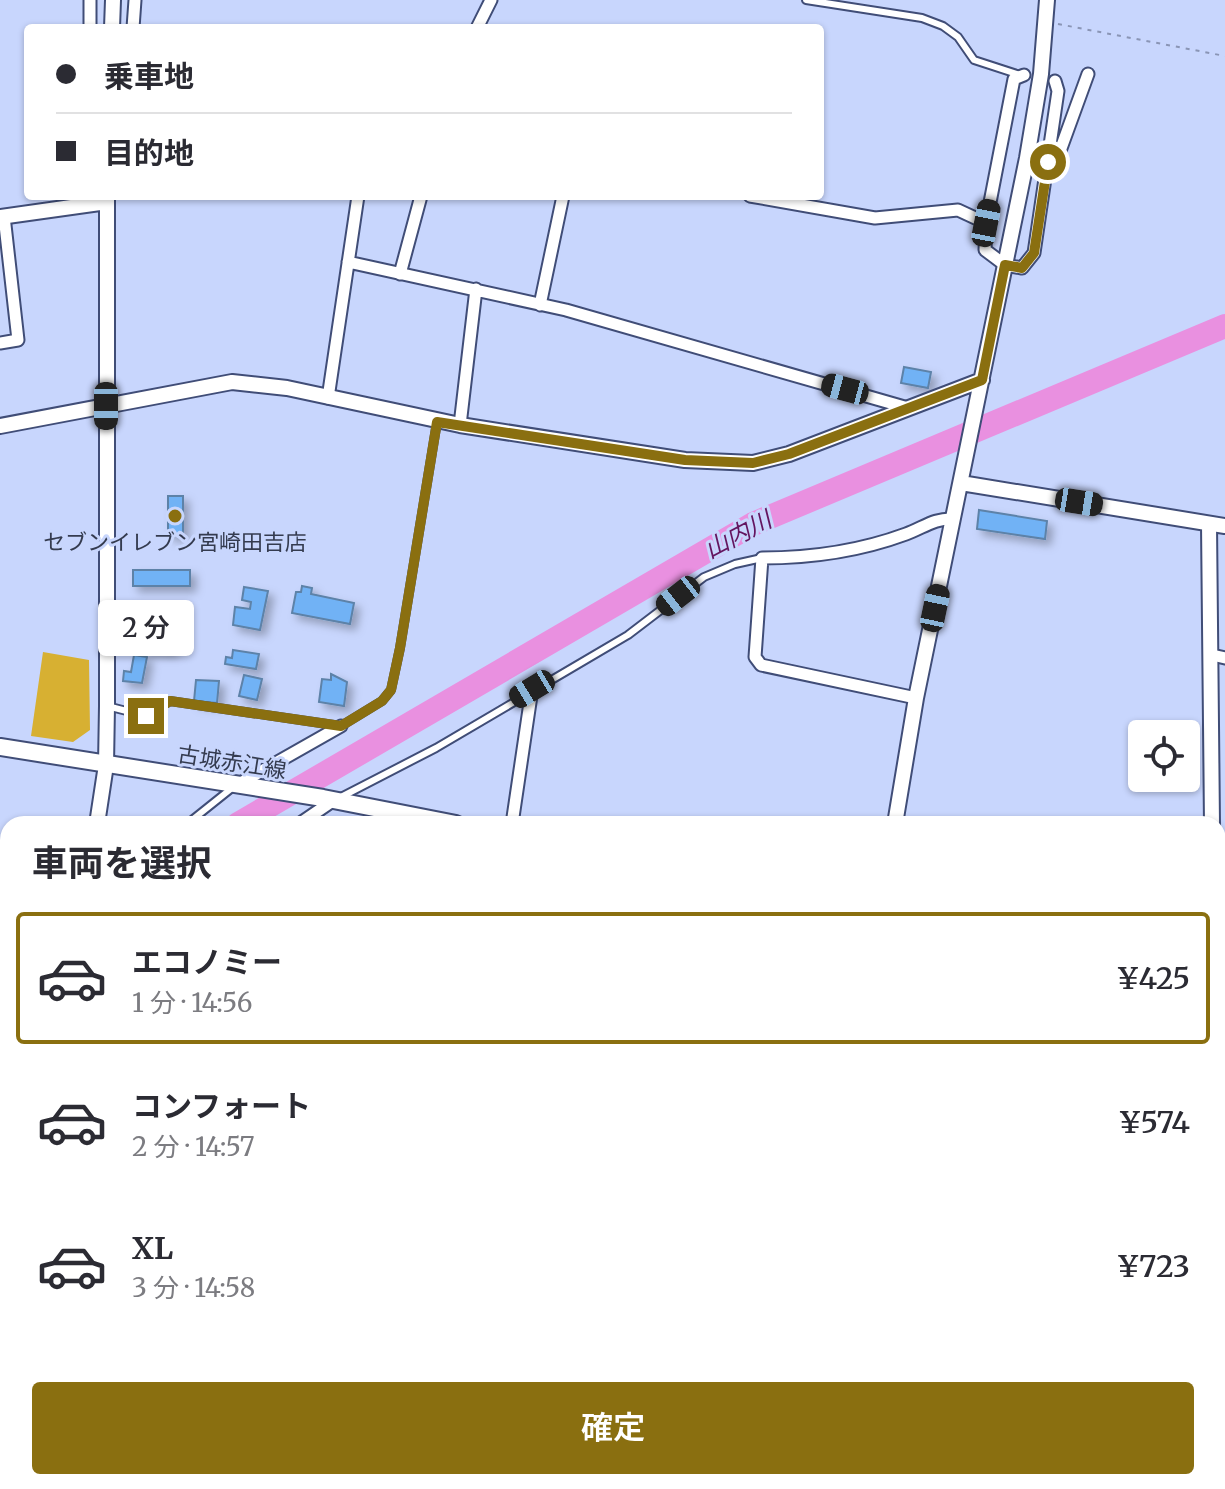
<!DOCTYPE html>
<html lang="ja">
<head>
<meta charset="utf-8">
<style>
	:root { --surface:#fff; --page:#f7f7f7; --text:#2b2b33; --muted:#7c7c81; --line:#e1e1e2; --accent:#8a6f10 }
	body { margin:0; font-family:Merriweather,"Noto Sans JP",serif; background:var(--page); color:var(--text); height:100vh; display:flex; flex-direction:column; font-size:30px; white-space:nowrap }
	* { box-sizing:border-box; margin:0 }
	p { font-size:26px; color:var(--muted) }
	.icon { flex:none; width:44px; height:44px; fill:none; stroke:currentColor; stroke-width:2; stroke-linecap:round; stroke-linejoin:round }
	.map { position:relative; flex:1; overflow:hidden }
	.sheet { position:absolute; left:0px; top:816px; width:1226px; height:674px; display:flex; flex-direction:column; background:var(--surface); border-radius:24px 24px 0 0; box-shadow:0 2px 6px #0004 }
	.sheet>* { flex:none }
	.guide { position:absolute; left:24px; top:24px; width:800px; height:176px; border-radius:8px; box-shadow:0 2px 6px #0004; display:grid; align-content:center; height:176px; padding:0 32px; background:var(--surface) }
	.fabs { position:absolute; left:1128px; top:720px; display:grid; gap:16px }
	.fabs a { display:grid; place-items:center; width:72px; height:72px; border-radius:8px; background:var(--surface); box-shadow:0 2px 6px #0004; font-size:40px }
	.end { position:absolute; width:36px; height:36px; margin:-18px; border:10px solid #8a6f10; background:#fff; box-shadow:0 0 0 4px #fff }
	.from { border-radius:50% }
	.bubble { position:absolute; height:56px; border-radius:8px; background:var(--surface); box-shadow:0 2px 6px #0004; font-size:26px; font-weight:600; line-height:56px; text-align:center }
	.car { position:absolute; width:24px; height:48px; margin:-24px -12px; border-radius:10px; box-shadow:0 0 6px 2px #0007; background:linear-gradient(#222 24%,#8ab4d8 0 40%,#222 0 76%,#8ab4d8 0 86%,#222 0) }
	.guide b { display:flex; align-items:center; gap:28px; height:76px; font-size:30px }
	.guide b+b { border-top:2px solid var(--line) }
	.guide i { width:20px; height:20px; background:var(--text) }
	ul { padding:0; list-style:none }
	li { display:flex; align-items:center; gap:24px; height:132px; margin:0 16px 12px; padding:0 16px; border:4px solid transparent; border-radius:8px }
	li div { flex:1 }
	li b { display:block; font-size:30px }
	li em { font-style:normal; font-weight:600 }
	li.selected { border-color:var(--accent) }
	li>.icon { width:72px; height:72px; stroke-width:1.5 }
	h2 { padding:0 32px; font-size:36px; line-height:96px }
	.cta { display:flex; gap:16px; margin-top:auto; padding:16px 32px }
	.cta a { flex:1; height:92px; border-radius:8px; background:var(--accent); color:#fff; font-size:32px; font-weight:600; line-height:92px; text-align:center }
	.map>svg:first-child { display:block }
	.green { fill:#d7b032 }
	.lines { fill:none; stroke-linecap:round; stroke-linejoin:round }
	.stream { stroke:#e990e0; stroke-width:4 }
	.river { stroke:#e990e0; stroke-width:24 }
	.building { fill:#71b2f5; stroke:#5d82a8; stroke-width:2; filter:url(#shadow) }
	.service-casing { stroke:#404d77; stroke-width:10 }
	.minor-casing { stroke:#404d77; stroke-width:15 }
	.tertiary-casing { stroke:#404d77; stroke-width:18 }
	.secondary-casing { stroke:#404d77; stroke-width:20 }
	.primary-casing { stroke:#6b7bb0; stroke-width:22 }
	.path { stroke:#8a95b5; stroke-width:2; stroke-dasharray:4 6; stroke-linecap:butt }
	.service { stroke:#fff; stroke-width:6 }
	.minor { stroke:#fff; stroke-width:11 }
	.tertiary { stroke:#fff; stroke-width:14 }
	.secondary { stroke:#fff; stroke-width:16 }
	.primary { stroke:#b8c5ef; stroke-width:18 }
	.route { stroke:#8a6f10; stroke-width:10 }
	.poi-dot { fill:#8a6f10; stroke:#c8d6fd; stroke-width:3 }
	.labels { text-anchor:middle; stroke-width:6; stroke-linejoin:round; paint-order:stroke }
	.poi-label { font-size:22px; fill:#343b4f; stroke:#c8d6fd }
	.street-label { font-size:22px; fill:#343b4f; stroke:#c8d6fd }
	.water-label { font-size:24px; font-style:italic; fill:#641560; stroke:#c8d6fd }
</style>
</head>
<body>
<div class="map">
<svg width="1225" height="1489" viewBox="0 0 1225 1489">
	<defs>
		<filter id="shadow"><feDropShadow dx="5.5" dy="5.5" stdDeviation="4" flood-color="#0004"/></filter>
	</defs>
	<rect width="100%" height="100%" fill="#c8d6fd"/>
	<path class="green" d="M43 652 89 660 90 730 73 742 31 736Z
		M194 1482H332L341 1489H193Z"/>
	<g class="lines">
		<path class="stream" d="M1218 938 1225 936
			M390 1482 398 1489"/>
		<path class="river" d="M238 824 753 524 1225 326
			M130 1482V1489"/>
	</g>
	<path class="building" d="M904 367 931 372 928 388 901 383Z
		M168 496H183V535H168Z
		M979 510 1047 521 1045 539 977 529Z
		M133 570H190V586H133Z
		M302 586 312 588 311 594 354 603 350 624 292 613 296 592H301Z
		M244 587 268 591 260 630 233 625 235 607 250 609 251 602 242 600Z
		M143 631 173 633 172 651 142 649Z
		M233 650 259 654 256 669 225 664 226 657 232 658Z
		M134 655 147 657 142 683 123 681 124 671 131 672Z
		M331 674 347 682 344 706 319 702 322 679 331 680Z
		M244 675 262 679 257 700 239 696Z
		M196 680 219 681 217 703 194 701Z"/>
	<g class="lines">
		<g class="service-casing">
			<path id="service" d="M806 0 922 18 943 26 958 37 974 60 1020 75
				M107 706 146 716 170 701 341 726 382 701 391 690 400 648 437 422
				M341 797 436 748 628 635 704 577 735 564 762 558
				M187 824 232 788"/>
		</g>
		<g class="minor-casing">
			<path id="minor" d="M90 28V0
				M133 28 135 0
				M477 28 491 0
				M1024 75 1014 79 986 223 985 250 1005 265 1022 268 1034 253 1058 91 1055 81
				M1049 162 1060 151 1088 74
				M750 196 875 218 958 210 986 223
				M348 262 566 310 908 408
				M400 274 421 196
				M540 305 563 196
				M0 343 18 340 4 216
				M328 398 358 196
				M460 425 476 289
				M1212 655 1225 658
				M916 698 761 665 755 657 762 558C811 558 860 551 906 534 923 528 934 518 953 519
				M237 785 341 726
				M299 824 334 800
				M512 824 532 689
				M1218 1026 1225 1032
				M1218 1053 1225 1043
				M1218 1350 1225 1341
				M0 1424 8 1422
				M338 1482 341 1489
				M412 1482 420 1489
				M1079 1482 1090 1489
				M164 1489 165 1482
				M842 1489 848 1482
				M1118 1489 1122 1482"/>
		</g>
		<g class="tertiary-casing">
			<path id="tertiary" d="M112 28 113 0
				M0 217 107 202
				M0 426 232 382 287 388 460 425 685 460 753 463 789 454 982 380
				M961 483 1225 526
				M1209 524 1212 824
				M97 824 106 765 107 706V196
				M895 824 916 698 1027 158 1041 74 1047 0
				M94 1489 95 1482"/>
		</g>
		<g class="secondary-casing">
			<path id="secondary" d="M0 747 323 798 456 824
				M1218 889 1225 888"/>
		</g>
		<g class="primary-casing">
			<path id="primary" d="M1218 1225 1225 1214
				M1218 1266 1225 1255
				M1035 1489 1042 1482"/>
		</g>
		<path class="path" d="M1058 24 1225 56
			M0 956 8 961
			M0 1021 8 1008
			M1223 1316 1225 1318"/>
		<use href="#service" class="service"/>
		<use href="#minor" class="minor"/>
		<use href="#tertiary" class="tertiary"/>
		<use href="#secondary" class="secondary"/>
		<use href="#primary" class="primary"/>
	</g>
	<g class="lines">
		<path class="route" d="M146 716 170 701 341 726 382 701 391 690 400 648 437 422 685 460 753 463 789 454 982 380 1005 265 1022 268 1034 253 1048 162"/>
	</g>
	<circle class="poi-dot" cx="175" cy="516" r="8"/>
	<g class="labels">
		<g class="poi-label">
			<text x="175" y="550">セブンイレブン宮崎田吉店</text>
		</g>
		<g class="street-label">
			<text transform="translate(232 762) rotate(9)" y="8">古城赤江線</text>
		</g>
		<g class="water-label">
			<text transform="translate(738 535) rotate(-28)" y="8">山内川</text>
		</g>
	</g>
</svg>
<div class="fabs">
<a><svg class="icon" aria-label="locate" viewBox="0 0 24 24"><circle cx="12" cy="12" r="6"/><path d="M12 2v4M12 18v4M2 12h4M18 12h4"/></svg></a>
</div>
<i class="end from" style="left:1048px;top:162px"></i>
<i class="end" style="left:146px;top:716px"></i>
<div class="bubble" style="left:98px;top:600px;width:96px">2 分</div>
<i class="car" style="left:986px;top:223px;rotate:11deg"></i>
<i class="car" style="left:845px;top:389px;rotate:285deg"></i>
<i class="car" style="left:106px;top:406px;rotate:180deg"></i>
<i class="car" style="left:1079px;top:502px;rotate:99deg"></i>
<i class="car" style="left:678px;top:596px;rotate:232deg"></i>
<i class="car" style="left:935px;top:608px;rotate:12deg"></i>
<i class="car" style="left:532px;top:689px;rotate:239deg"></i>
<div class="guide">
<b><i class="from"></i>乗車地</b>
<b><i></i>目的地</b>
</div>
<section class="sheet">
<h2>車両を選択</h2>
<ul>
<li class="selected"><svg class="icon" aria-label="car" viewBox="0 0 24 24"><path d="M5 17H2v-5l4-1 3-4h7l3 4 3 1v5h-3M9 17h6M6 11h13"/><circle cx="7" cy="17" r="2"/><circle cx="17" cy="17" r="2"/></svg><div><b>エコノミー</b><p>1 分 · 14:56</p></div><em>¥425</em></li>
<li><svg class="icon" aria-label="car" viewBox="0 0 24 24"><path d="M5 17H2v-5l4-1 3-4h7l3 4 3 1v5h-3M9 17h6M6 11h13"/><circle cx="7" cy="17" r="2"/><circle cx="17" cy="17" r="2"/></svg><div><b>コンフォート</b><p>2 分 · 14:57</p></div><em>¥574</em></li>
<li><svg class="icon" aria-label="car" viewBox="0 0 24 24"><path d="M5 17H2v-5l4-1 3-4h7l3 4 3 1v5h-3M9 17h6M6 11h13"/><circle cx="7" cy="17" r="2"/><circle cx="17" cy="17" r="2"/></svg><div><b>XL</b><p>3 分 · 14:58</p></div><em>¥723</em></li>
</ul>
<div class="cta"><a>確定</a></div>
</section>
</div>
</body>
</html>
